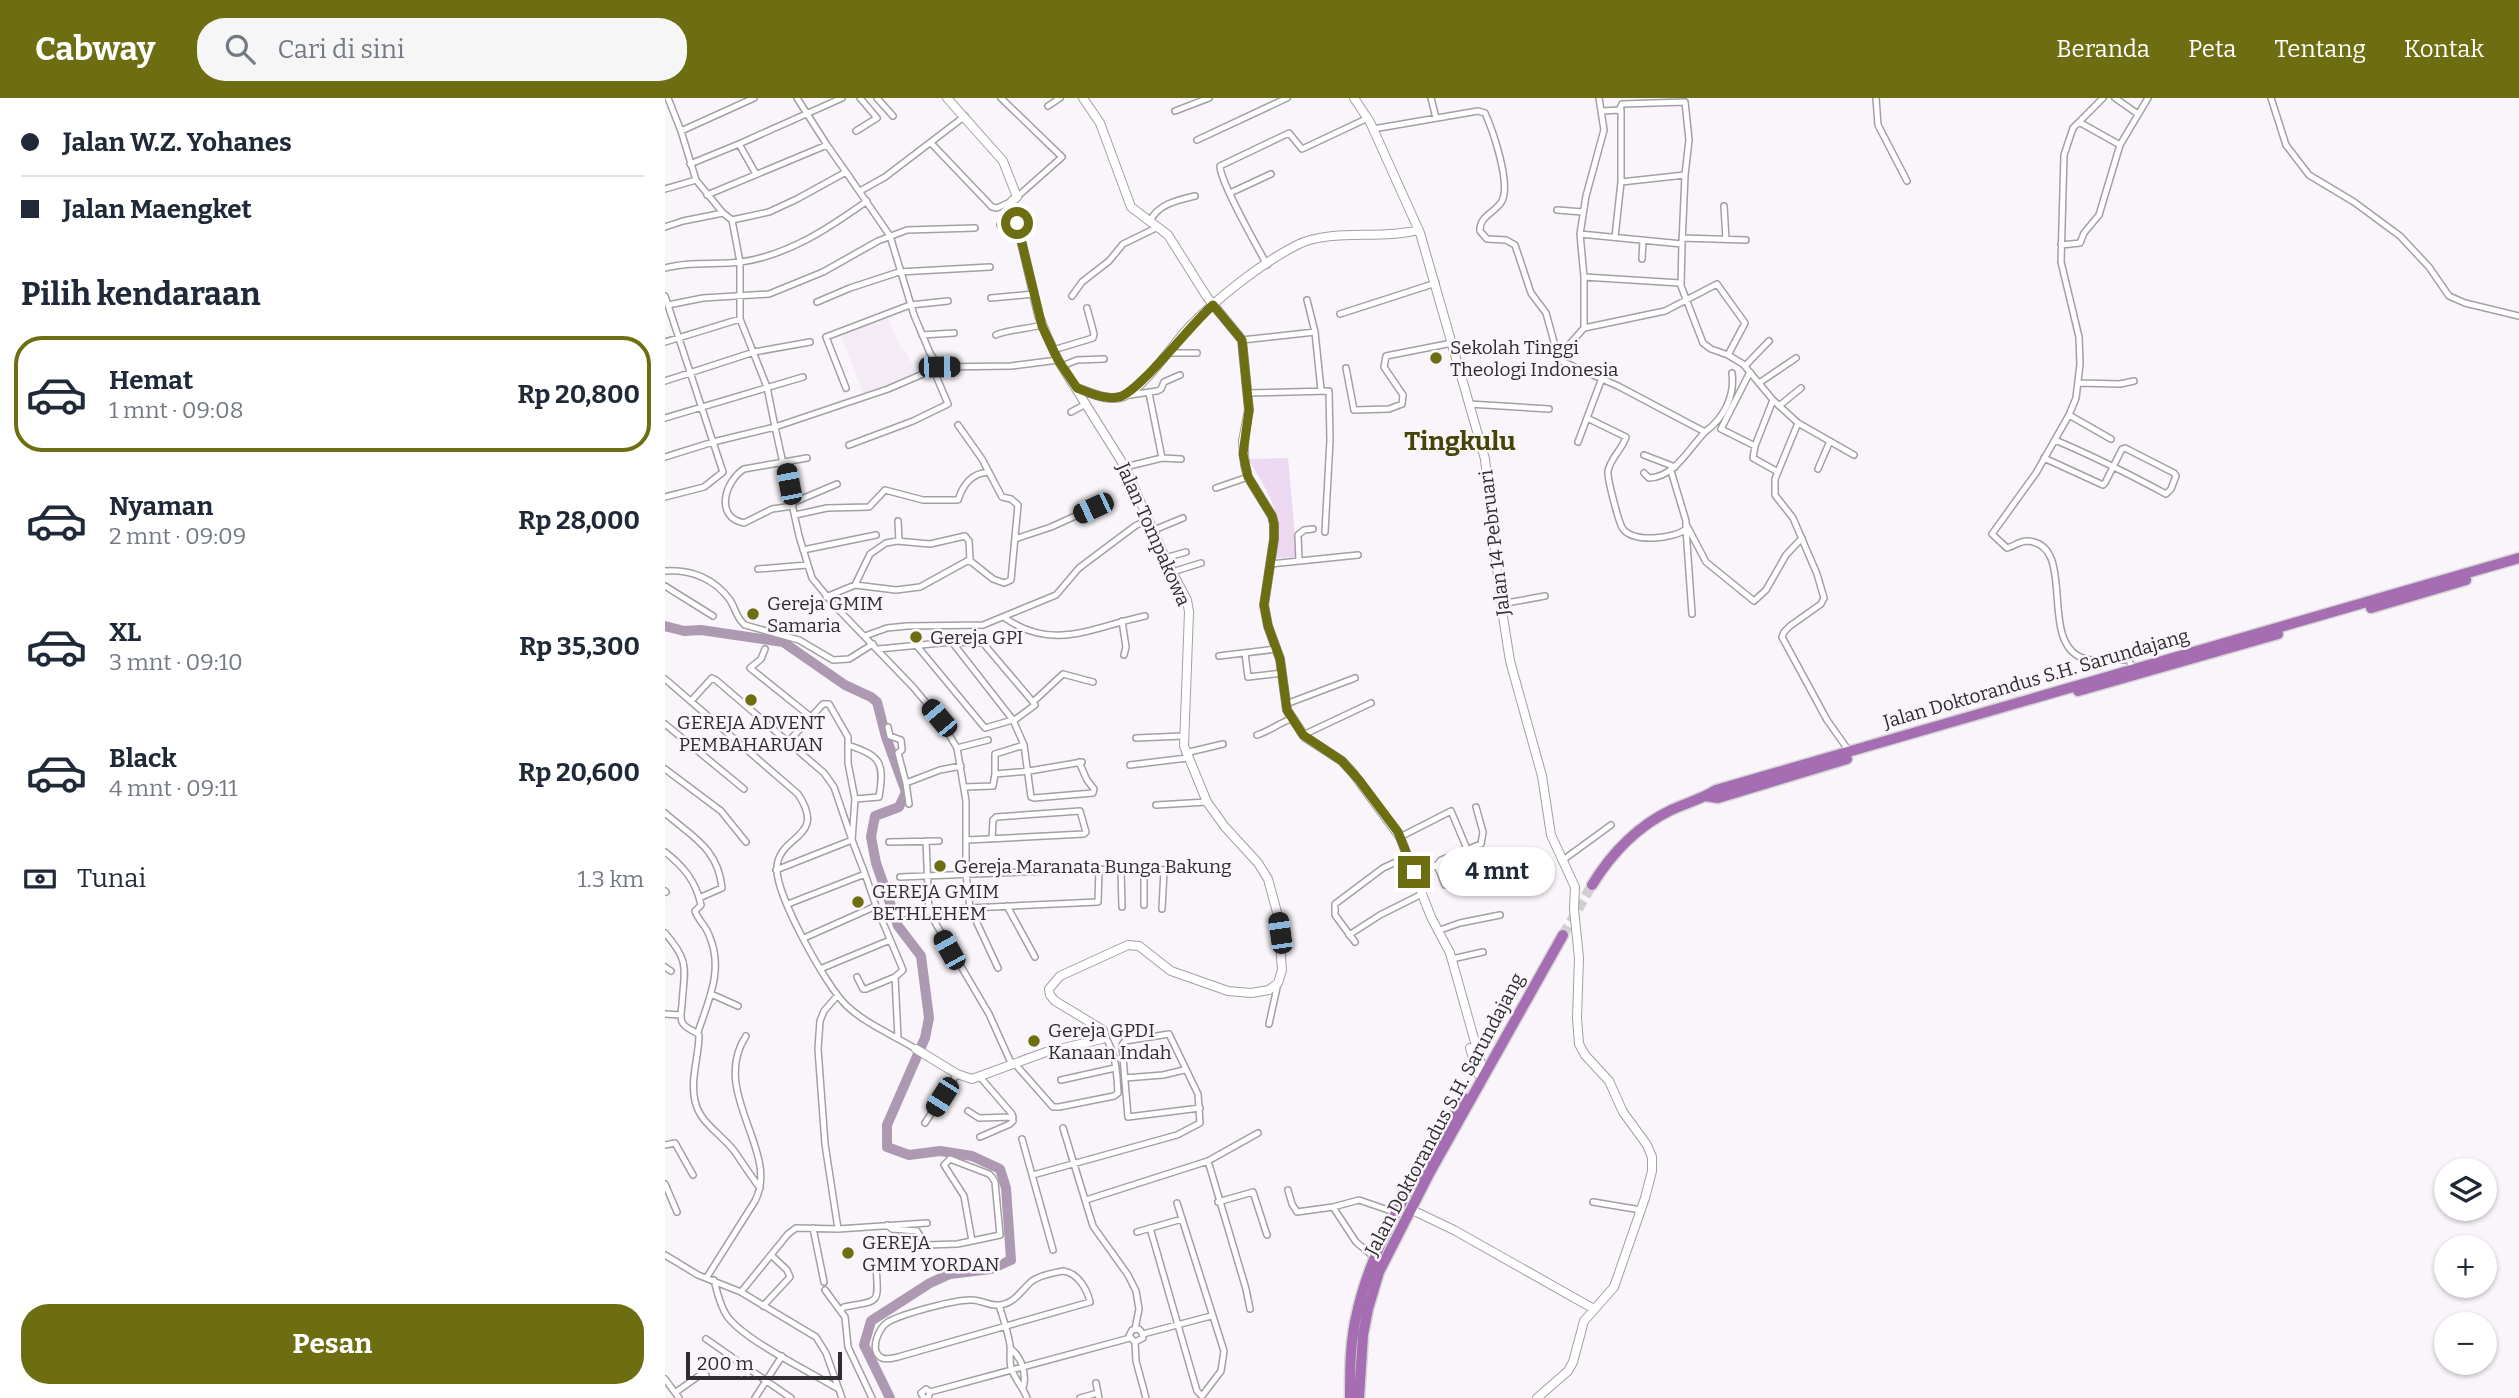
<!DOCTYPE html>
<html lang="id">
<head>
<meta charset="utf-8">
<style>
	:root { --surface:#fff; --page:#f6f6f7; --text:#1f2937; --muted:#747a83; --line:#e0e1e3; --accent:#6d6e11 }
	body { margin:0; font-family:Bitter,serif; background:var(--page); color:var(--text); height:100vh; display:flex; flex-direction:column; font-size:26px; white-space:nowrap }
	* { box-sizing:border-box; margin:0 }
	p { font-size:23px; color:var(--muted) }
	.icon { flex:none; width:38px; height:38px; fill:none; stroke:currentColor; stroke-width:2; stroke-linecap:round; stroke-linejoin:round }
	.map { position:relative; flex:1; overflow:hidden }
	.panel { display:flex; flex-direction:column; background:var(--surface); width:665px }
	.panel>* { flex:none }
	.hud { display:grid; align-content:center; height:154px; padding:0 21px; background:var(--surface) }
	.tools { position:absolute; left:1769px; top:1060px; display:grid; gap:14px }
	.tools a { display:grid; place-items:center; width:63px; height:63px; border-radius:50%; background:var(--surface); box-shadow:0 2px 5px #0004; font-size:35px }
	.scale { position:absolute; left:21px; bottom:18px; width:156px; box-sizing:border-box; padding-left:7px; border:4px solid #2f2d2f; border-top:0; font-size:19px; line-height:24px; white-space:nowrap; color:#2f2d2f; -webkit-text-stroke:5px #f9f5fa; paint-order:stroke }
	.end { position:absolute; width:32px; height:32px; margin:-16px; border:9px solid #6d6e11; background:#fff; box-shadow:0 0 0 4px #fff }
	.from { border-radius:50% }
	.bubble { position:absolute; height:49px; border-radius:24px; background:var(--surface); box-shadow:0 2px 5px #0004; font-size:23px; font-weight:700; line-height:49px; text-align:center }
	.car { position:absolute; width:21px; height:42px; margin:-21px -10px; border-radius:9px; box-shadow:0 0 5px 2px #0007; background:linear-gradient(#222 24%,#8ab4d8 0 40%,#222 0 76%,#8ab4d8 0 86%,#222 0) }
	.hud b { display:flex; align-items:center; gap:24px; height:66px; font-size:26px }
	.hud b+b { border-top:2px solid var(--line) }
	.hud i { width:18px; height:18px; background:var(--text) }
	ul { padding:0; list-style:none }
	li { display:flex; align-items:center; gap:21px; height:116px; margin:0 14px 10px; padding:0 7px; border:4px solid transparent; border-radius:28px }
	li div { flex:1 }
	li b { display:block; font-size:26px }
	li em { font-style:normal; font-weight:700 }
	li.on { border-color:var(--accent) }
	li>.icon { width:63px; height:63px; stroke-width:1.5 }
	h2 { padding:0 21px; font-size:32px; line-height:84px }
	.pay { display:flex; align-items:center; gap:18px; height:77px; padding:0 21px; font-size:26px }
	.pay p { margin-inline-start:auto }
	.button { display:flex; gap:14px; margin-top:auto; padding:14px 21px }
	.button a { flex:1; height:80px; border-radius:28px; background:var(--accent); color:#fff; font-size:28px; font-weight:700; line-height:80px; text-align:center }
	header { display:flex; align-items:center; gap:42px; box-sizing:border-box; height:98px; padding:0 35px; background:var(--accent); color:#fff }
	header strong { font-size:33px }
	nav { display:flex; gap:38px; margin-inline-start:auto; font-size:24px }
	.search { width:490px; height:63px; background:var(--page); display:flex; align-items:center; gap:18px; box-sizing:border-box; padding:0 24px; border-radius:28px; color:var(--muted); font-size:26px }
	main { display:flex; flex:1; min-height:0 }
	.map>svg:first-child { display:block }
	.built { fill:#f5ebf7 }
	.green { fill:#ecd8f1 }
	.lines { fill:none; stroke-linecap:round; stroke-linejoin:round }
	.river { stroke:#ae99b3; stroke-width:10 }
	.highway-tunnel { stroke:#d1cdd1; stroke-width:10; stroke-dasharray:10 5; stroke-linecap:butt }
	.street-casing { stroke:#a3a0a4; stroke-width:8 }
	.secondary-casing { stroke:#a3a0a4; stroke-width:10 }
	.highway-casing { stroke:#d5d5d5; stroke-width:13 }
	.street { stroke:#fff; stroke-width:5 }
	.secondary { stroke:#fff; stroke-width:8 }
	.highway { stroke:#a66eb2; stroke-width:10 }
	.route { stroke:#6d6e11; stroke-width:9 }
	.poi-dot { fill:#6d6e11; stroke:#f9f5fa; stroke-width:2.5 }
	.labels { text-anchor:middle; stroke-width:5; stroke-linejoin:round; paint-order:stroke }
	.poi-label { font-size:19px; fill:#2f2d2f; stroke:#f9f5fa; text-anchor:start }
	.street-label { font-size:19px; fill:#2f2d2f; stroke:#f9f5fa }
	.district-label { font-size:26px; font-weight:bold; fill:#444504; stroke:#f9f5fa }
</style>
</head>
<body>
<header>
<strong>Cabway</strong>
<div class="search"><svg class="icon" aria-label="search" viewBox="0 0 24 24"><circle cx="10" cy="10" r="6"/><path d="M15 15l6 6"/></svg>Cari di sini</div>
<nav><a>Beranda</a><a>Peta</a><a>Tentang</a><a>Kontak</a></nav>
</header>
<main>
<section class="panel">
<div class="hud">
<b><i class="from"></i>Jalan W.Z. Yohanes</b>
<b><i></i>Jalan Maengket</b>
</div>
<h2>Pilih kendaraan</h2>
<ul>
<li class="on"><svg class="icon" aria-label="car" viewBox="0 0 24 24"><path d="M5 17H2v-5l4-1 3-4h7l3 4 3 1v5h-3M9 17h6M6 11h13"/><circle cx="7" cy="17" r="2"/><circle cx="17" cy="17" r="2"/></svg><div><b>Hemat</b><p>1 mnt · 09:08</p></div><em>Rp 20,800</em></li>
<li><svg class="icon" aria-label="car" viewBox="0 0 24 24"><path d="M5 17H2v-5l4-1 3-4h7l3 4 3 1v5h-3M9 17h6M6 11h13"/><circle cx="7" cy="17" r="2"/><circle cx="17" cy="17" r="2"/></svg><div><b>Nyaman</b><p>2 mnt · 09:09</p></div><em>Rp 28,000</em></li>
<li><svg class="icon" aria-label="car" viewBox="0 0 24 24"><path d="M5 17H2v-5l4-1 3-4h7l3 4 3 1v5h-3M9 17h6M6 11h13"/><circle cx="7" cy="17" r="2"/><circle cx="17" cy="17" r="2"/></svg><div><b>XL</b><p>3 mnt · 09:10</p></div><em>Rp 35,300</em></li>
<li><svg class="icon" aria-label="car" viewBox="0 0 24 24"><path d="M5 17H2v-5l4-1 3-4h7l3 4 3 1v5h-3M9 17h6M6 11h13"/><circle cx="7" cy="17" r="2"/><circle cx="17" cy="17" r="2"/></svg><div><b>Black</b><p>4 mnt · 09:11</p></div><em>Rp 20,600</em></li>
</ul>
<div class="pay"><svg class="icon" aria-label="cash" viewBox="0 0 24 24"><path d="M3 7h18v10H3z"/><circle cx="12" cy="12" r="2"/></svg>Tunai<p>1.3 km</p></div>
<div class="button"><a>Pesan</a></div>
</section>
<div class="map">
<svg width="1854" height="1300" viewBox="0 0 1854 1300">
	<rect width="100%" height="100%" fill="#f9f5fa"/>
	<path class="built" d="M223 220 237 253H241L253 281 235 290 232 285 198 295 176 237Z"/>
	<path class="green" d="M623 360 632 459 611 460C617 412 607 401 583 361Z"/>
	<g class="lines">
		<path class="river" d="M0 528 19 533 36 532 118 544 180 587 206 599 212 604 221 639 241 694 234 709 210 718 206 739 211 765 233 828 256 858 264 920 260 940 222 1027V1049L244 1057 275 1053 307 1058 335 1071 341 1090 346 1162 326 1171 285 1176 265 1185 206 1223 199 1247 225 1300"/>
		<path class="highway-tunnel" d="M898 837 927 787"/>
		<g class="street-casing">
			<path id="street" d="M3 0 16 33 31 82 58 115
				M132 0 162 47
				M212 0 228 18
				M336 0 397 59 352 99
				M766 0 771 20
				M1211 0 1213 27 1242 83
				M1438 0 1408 30 1399 57 1396 164 1414 239 1415 266 1411 300 1404 317 1371 375 1327 436 1342 450C1349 448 1355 443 1362 443 1412 445 1374 540 1415 559 1430 566 1448 560 1464 562L1467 570
				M1450 0 1473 16
				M1606 0 1621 47 1644 77 1689 104 1735 138 1764 169 1784 198 1800 205 1854 218
				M383 8 395 0
				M510 13 544 0
				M938 13 954 12 957 6 1020 4 1024 42 1020 77 1017 146
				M708 31 813 13 820 15C828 33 846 85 837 103 830 115 814 118 815 133L822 141 841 142 850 147 866 195 881 215 894 262 953 288 1040 334C1024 350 1010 379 984 380L979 375
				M16 33 89 0
				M191 33 212 20 195 0
				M532 42 622 0
				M266 45 327 109 332 110 347 103
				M74 46 177 0
				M1455 47 1483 0
				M25 66 74 46 91 76
				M956 84 1020 77
				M0 91 31 82
				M195 93 220 79 300 18
				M565 95 606 76
				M42 97 162 47 181 74
				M1059 108 1061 141
				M892 112 918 114
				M67 122 104 114 132 101 181 74 225 138 249 217 265 255 274 269
				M485 123C493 106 513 102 530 98
				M335 127 352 124
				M0 129 18 123 58 115 67 122 75 164V221L102 289 110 329 223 291 274 269 346 268 393 262
				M915 136 921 98 939 32 934 0
				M950 139 956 84V12
				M1017 140 1081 142
				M1396 147 1415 145 1419 135 1434 117 1455 47 1414 24
				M977 161 978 142
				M602 167C592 148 555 84 555 68L624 35 637 51 703 20
				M0 170C24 163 51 167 76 164 124 157 164 130 202 103
				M919 179 1015 185
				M0 198 48 344 110 329 134 438 147 480 170 508 248 589 274 620 292 650 301 703V776L305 810 268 813V821L324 916 347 967
				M407 198 417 184 444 163 458 146 493 129
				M326 200 369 196
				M642 202 650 234
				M152 204 185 190 234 174 325 169
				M3 207 38 200 104 196 158 174 213 143 242 132 310 130
				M675 216 771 185
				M919 230 1000 213 1052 186 1080 225 1063 257
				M257 237 289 235
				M331 237C336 233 367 230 377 227
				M577 242 650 234 656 292
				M0 244 75 221
				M388 252 428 240 429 236 422 210
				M502 255H532
				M894 262 903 248 919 230V179L915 136 1017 146 1016 188 1038 245 1046 251 1063 257 1078 266 1108 302 1133 325 1110 381V397L1128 420 1152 476 1159 500 1156 506 1125 528 1119 534 1117 539 1162 622 1184 653
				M397 268 412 262 439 261
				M1080 268 1104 243
				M681 270 689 312 724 311 737 306 738 297 719 269 721 258 787 245
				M1085 274 1056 331 1090 348 1108 302
				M0 283 89 254 145 244
				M1094 285 1131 260
				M1414 285 1455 286 1469 283
				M181 290 161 239 245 207 283 203
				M484 295 497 360 516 361
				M583 295 664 293 665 342 660 434
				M465 297 492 293 496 291 499 284 515 277
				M804 306 884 311
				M1114 308 1136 290
				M406 314 421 306
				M1404 317 1446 341
				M0 320 138 279
				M922 320 961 339C958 350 945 361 943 373 942 380 954 426 958 431 969 445 1009 441 1021 431V423L1006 373
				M1133 325 1189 357
				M1040 334C1059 320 1070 298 1067 275
				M913 344 937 280
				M184 347 248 323 283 306 269 273
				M1090 348 1088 360 1113 374
				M979 357 1010 369
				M0 359 48 344 58 374 39 389 0 399
				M1379 360 1438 387 1440 385 1457 351 1460 350 1509 375 1511 378 1506 391 1501 396C1464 376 1428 358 1390 342
				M460 369 497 360
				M1153 371 1165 343
				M551 390 583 379
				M127 405 172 386
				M128 408 107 411 79 425C49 419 60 383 79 371L142 360
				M130 417 162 410 204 409 220 392 258 402H293C298 387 306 375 324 374
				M233 423 234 443
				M1021 426 1041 464 1089 503 1101 492 1121 457 1137 440
				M1021 431 1027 516
				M489 432 518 420
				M350 441 386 429 428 410
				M138 452 211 437
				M500 460 521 454
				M634 463 633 437 639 432 648 431
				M605 466 693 457
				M93 471 142 467
				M0 473C26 471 50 481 65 502 71 511 71 520 80 527L134 542 168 562 184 561 208 546
				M507 474 536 465
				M190 487 205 456 221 445 232 443 265 446 300 438 304 443 305 462
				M0 488 48 518
				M161 499 190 487 231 492 255 489 304 462 328 481 339 485 346 482 353 407 346 401 337 399 317 361 293 327
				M836 506 880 498
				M340 520C389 554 428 529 480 518
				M457 523 461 549 459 557
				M200 538 222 530 242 528 318 527 391 497 414 470 470 428 484 421
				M287 544 348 622 359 647 330 656V676
				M252 548 320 630 351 621 370 607 368 604 398 576 428 584
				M100 551 96 561 85 570 146 619
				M213 551 287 544 318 545 368 604
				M580 555 583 579 617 575
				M554 558 612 551
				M0 581 133 696C163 741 113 736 112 770 110 796 162 890 182 908 201 926 228 937 251 951
				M26 603 47 580 51 582 159 675 169 689 187 742 111 772
				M621 606 690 580
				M0 626 79 691
				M223 629 225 638 236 642 237 652 233 655 241 685 244 706
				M592 637C605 633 614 625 626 621
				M638 637 706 605
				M471 640 518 638
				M183 647C215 658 220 663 214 699L190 701
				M359 647 366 699 369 700 428 695 429 691 422 682 414 664
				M292 650 323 642
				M520 655 558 646
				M465 667 522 660
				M0 671 56 713 81 744
				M241 685 275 672 296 668
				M299 689 328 688 330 676 364 673 417 664
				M491 707 542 704
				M0 715C27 739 53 750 57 790L34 800
				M735 739 786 713 802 751
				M302 742 419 736 421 734 415 713 331 719 328 722 327 741
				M261 743 264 814
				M224 744 274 743
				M0 754C18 768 31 783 36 807L30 813C33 822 41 828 44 837 59 871 44 901 33 934
				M898 762 946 727
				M772 767 780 787H807L841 778
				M456 771 457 809
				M749 774 772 767 776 762 816 746 818 734 811 709
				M235 779 434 771 518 772
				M0 793 1 794
				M123 806 200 776 187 742 190 701 183 665V639L164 606H158L124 643
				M479 807V772
				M342 808 370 859
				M497 811 499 772
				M217 822 232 816 265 814
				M772 833 795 825 835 817
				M0 835C26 865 19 871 17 907 16 913 15 919 17 924 20 931 29 932 34 937 34 958 25 981 30 1003 35 1026 57 1036 70 1054 78 1066 86 1078 95 1090
				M684 837 715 817 757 796
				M139 840 211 808 200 776
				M690 844 670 817V806L718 770 744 758
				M787 861 818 854
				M0 869 6 873
				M333 870 305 810 433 804 434 771
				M155 871 225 842
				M192 879 198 891H201L230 879 238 872 211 808
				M230 879 233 940
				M46 896 73 908
				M172 898 159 913 155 923 153 951 160 1046 173 1131
				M0 916 16 917
				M604 926 613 885
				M350 966 388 1009H394L449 998 453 995C452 977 451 954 440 939
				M460 980 498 977 519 972
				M396 982 450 970
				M303 1013 314 1020 348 1019
				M260 1025 292 976
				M398 1030 428 1128 463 1177 471 1193 474 1211 470 1231
				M315 1039 345 1026 348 1023 347 1016 315 979
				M357 1041 388 1152
				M0 1047 10 1045 28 1077
				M543 1063 581 1191 585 1211
				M368 1077 512 1037 535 1025 533 996 532 994 504 936 460 943 457 947 463 1019 535 1010
				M0 1086 12 1114
				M623 1092 627 1106 632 1114 668 1109 691 1144 710 1160
				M421 1102 543 1063 593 1035
				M553 1104 588 1094 602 1137
				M928 1104 976 1112
				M668 1109 694 1102 732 1115
				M222 1127 227 1131 252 1133 261 1147 292 1146 307 1143 299 1098 279 1067 285 1061 324 1076 327 1079 330 1084 335 1137 307 1143
				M148 1130 159 1184
				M485 1130 532 1293 537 1298 556 1273 559 1253 512 1105
				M472 1134 517 1121
				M0 1157 33 1177 76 1194 151 1239 161 1255 177 1300
				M398 1173C413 1175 422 1191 425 1204L233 1259C228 1260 222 1262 217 1260 203 1253 214 1229 223 1224 237 1216 291 1201 307 1202 316 1202 325 1208 333 1207 349 1207 357 1191 367 1183 375 1177 388 1175 398 1173Z
				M42 1179 90 1103C116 1054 44 994 81 938
				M49 1182C52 1194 55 1208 62 1218 79 1242 145 1274 172 1290
				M160 1192 180 1219 183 1249 207 1300
				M76 1194 123 1136 131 1130 173 1131 262 1125
				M334 1207C338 1220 343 1234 345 1247 346 1255 344 1261 346 1270 350 1282 358 1289 362 1300
				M98 1208 125 1179 122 1172 106 1157
				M176 1212 179 1209C217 1202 213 1207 211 1166
				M478 1236 546 1218
				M41 1241 126 1300
				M470 1244 478 1240 477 1235 474 1231 467 1232 464 1238 470 1244 471 1263 481 1300
				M346 1251C357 1260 362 1277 358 1290
				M0 1281 14 1300
				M431 1285 434 1300
				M11 1294 38 1275 41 1277
				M265 1294 465 1240
				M90 1300 117 1258
				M259 1300 256 1295 261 1291 265 1294 263 1300
				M415 1300 433 1295"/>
		</g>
		<g class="secondary-casing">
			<path id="secondary" d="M418 0 435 25 466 109 503 137 542 199 577 242 584 312 578 343 580 367 583 379 607 418 609 426V441L599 507 603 528 615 561 622 612 640 639 677 663 688 675 735 739 766 819 785 855 817 969
				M689 0 705 24 755 135 820 361 836 506 845 563 877 678 886 737 910 789 909 811 914 860 912 920 914 946 920 957 944 983 958 1014 982 1047 987 1059V1073L980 1100 949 1189 919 1223 908 1264 903 1273 872 1300
				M412 290C426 295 444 304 459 298 479 290 508 246 525 228 554 199 595 166 632 147 666 130 715 142 754 132
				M805 950 813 976
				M251 951 292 976 307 981 381 954 437 941 440 939 438 932 390 903 385 897 384 891 395 878 463 847 474 848 506 873 563 893 586 895 604 892 613 885 617 872 613 818 603 781 593 765 560 729 542 704 519 648 524 514 522 502 502 464 460 369 393 262 382 238 374 218 347 103 352 99 338 63 282 0
				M745 1111 789 1132 929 1211"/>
		</g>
		<g class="highway-casing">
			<path id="highway" d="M1706 510 1801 482
				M1413 593 1613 536
				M1040 698 1053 700 1182 661
				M927 787C946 756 973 728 1006 712 1021 705 1037 701 1051 692L1854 460
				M685 1300C685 1272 685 1243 692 1215 709 1137 759 1068 799 1000
				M694 1300 698 1237 703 1211 714 1174 765 1074 898 837"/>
		</g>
		<use href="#street" class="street"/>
		<use href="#secondary" class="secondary"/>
		<use href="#highway" class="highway"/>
	</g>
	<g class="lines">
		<path class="route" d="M352 125 377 228 393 262 412 290C425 295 440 302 454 299 473 295 527 225 548 207L577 242 584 312 578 356 583 379 607 418 609 426V441L599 507 603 528 615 561 622 612 638 637 677 663 694 682 733 734 749 774"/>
	</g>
	<g class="poi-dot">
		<circle cx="771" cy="260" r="7"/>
		<circle cx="88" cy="516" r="7"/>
		<circle cx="251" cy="539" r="7"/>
		<circle cx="86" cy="602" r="7"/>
		<circle cx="275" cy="768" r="7"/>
		<circle cx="193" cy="804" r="7"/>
		<circle cx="369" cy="943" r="7"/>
		<circle cx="183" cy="1155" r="7"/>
	</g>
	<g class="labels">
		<g class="poi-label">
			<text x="785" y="256">Sekolah Tinggi<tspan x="785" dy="22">Theologi Indonesia</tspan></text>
			<text x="102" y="512">Gereja GMIM<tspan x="102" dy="22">Samaria</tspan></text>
			<text x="265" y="546">Gereja GPI</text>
			<text x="86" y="631" text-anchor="middle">GEREJA ADVENT<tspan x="86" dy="22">PEMBAHARUAN</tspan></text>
			<text x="289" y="775">Gereja Maranata Bunga Bakung</text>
			<text x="207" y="800">GEREJA GMIM<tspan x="207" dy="22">BETHLEHEM</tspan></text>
			<text x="383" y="939">Gereja GPDI<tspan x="383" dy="22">Kanaan Indah</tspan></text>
			<text x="197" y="1151">GEREJA<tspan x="197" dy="22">GMIM YORDAN</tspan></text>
		</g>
		<g class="street-label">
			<text transform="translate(489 436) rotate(66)" y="7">Jalan Tompakowa</text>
			<text transform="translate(829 445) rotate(-97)" y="7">Jalan 14 Pebruari</text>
			<text transform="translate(1371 580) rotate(-16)" y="7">Jalan Doktorandus S.H. Sarundajang</text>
			<text transform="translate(779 1016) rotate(-62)" y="7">Jalan Doktorandus S.H. Sarundajang</text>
		</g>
		<g class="district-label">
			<text x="795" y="352">Tingkulu</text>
		</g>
	</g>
</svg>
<div class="tools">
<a><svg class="icon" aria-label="layers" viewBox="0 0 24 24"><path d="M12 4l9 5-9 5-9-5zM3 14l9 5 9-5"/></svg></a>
<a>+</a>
<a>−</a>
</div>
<div class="scale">200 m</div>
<i class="end from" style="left:352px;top:125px"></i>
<i class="end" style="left:749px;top:774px"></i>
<div class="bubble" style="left:774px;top:749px;width:116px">4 mnt</div>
<i class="car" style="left:274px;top:269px;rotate:89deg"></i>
<i class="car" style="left:124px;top:386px;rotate:349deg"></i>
<i class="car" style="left:428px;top:410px;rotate:245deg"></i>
<i class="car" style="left:274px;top:620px;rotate:320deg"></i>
<i class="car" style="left:615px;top:835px;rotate:352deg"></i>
<i class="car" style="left:284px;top:852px;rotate:331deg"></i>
<i class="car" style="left:277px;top:999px;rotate:212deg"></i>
</div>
</main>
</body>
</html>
